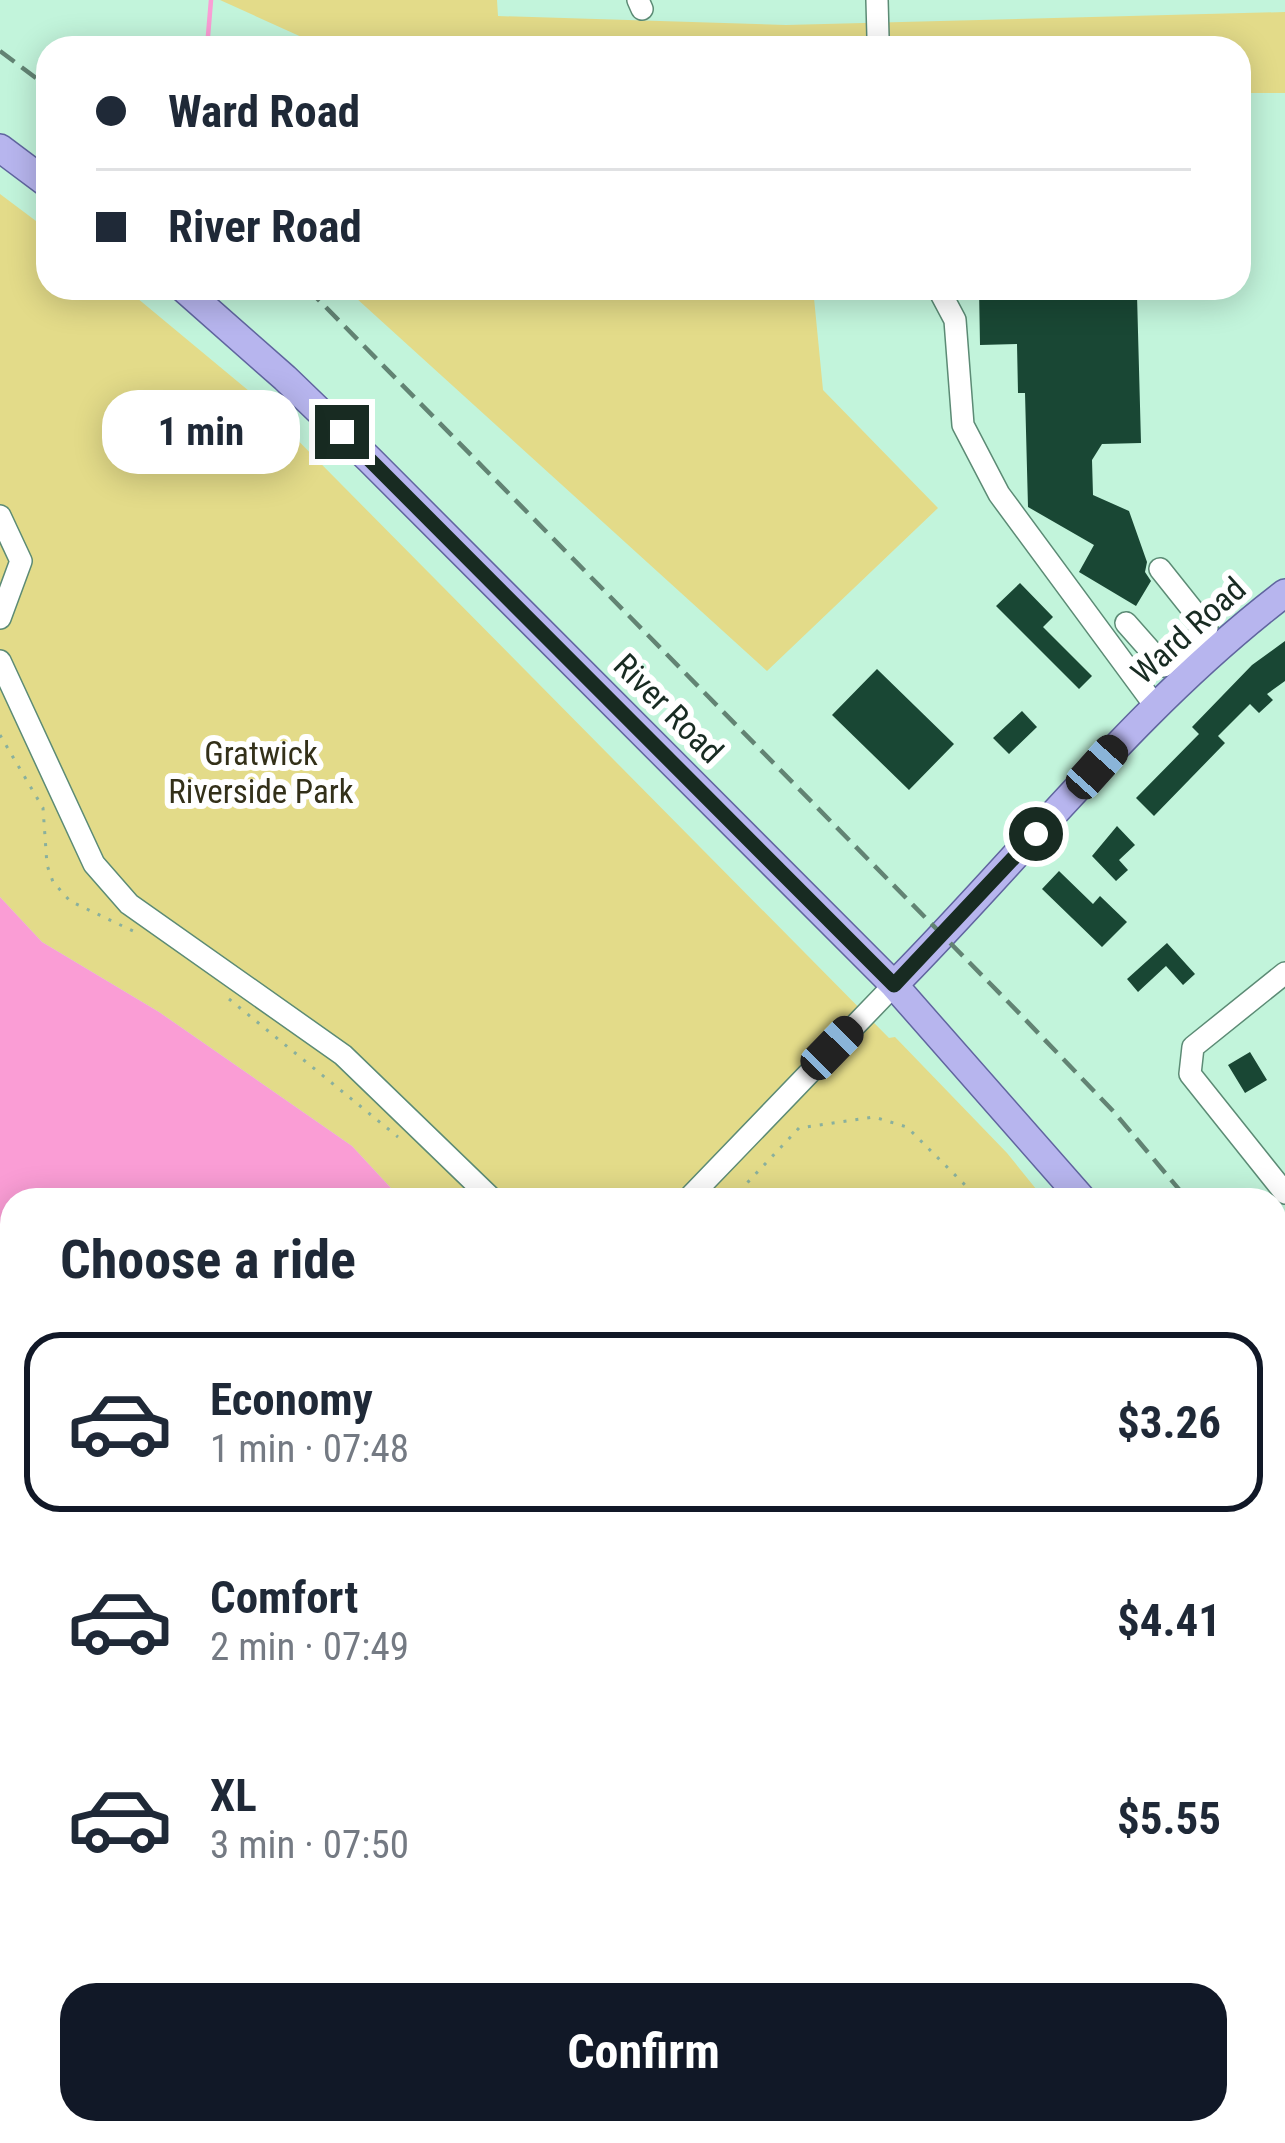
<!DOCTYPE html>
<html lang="en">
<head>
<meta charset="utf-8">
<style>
	:root { --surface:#fff; --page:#f6f6f7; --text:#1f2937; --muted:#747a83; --line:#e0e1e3; --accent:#111827 }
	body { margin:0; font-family:"Roboto Condensed",sans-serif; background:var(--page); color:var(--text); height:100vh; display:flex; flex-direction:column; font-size:45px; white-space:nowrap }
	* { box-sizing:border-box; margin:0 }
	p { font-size:39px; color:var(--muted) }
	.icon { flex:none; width:66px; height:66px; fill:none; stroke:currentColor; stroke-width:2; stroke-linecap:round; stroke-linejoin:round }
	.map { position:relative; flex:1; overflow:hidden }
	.drawer { position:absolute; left:0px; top:1188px; width:1287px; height:957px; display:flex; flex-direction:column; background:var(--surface); border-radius:36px 36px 0 0; box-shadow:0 6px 30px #0003 }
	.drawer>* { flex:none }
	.guide { position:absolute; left:36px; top:36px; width:1215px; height:264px; border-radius:36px; box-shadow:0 6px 30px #0003; display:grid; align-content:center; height:264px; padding:0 60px; background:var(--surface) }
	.end { position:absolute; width:54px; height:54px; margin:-27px; border:15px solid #182b22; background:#fff; box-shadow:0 0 0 6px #fff }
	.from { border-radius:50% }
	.bubble { position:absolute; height:84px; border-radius:36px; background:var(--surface); box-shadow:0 6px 30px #0003; font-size:39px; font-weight:700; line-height:84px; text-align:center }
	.car { position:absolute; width:36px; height:72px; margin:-36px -18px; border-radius:15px; box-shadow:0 0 9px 3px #0007; background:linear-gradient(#222 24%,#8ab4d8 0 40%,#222 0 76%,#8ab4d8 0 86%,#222 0) }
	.guide b { display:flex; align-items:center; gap:42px; height:114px; font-size:45px }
	.guide b+b { border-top:3px solid var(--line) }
	.guide i { width:30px; height:30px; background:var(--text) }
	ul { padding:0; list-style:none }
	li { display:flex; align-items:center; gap:36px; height:180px; margin:0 24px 18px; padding:0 36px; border:6px solid transparent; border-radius:36px }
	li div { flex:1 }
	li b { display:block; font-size:45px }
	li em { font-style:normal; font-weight:700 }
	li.current { border-color:var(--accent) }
	li>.icon { width:108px; height:108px; stroke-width:1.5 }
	h2 { padding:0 60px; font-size:54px; line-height:144px }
	.button { display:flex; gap:24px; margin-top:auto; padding:24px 60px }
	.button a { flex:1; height:138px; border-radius:36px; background:var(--accent); color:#fff; font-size:48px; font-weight:700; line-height:138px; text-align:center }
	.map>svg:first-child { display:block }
	.green { fill:#e3db89 }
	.water { fill:#fa9dd5 }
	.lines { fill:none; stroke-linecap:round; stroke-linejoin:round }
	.stream { stroke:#fa9dd5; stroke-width:4.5 }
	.building { fill:#194734 }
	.minor-casing { stroke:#5c8b75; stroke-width:24 }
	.major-casing { stroke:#60659f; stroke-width:30 }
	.path { stroke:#89b09d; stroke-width:3; stroke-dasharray:3 9; stroke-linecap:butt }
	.minor { stroke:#fff; stroke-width:21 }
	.major { stroke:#b7b5ee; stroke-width:27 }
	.rail { stroke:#628373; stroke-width:4.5; stroke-dasharray:18 9; stroke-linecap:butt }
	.route { stroke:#182b22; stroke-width:15 }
	.labels { text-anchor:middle; stroke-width:12; stroke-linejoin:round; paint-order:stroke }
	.street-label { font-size:33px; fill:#182b22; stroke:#fff }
	.park-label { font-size:33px; fill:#333019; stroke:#fff }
</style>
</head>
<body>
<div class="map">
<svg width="1285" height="2143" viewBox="0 0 1285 2143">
	<rect width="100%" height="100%" fill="#c2f4db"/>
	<path class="green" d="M220 0H497L498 16 786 25 1285 12V93H1239V48H326Z
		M0 194 48 230V288H125L249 391 889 1038 895 1037 1007 1153 1045 1200H402L352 1146 159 1012 42 942 0 897Z
		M345 288H813L823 390 938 508 767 671Z
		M1275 1522 1285 1541V2026L1275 2032Z"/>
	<path class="water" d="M0 897 42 942 159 1012 352 1146 402 1200H12V2133H1195V2143H0Z"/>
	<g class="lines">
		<path class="stream" d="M207 48 211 0"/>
	</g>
	<path class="building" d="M979 288H1040L1041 298 1072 288H1101L1104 296 1137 295 1141 443 1102 444 1092 460 1093 495 1129 511 1147 562 1145 572 1151 581 1136 606 1079 572 1094 545 1028 507 1025 393H1018L1017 344 980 345Z
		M1020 583 1053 617 1043 627 1092 676 1079 689 996 606Z
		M1285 641V681L1267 694 1273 700 1259 713 1250 704 1218 736 1225 743 1154 816 1136 798 1199 734 1192 727 1252 665Z
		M877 669 954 744 909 790 832 715Z
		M1022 711 1037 727 1009 754 993 738Z
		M1117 826 1135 845 1119 860 1128 870 1116 881 1092 856Z
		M1059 871 1093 904 1100 896 1127 922 1102 947 1042 889Z
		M1167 943 1195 974 1183 985 1166 966 1138 992 1127 979Z
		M1250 1052 1267 1080 1245 1093 1228 1065Z"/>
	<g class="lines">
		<g class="minor-casing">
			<path id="minor" d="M638 0 642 9
				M877 0 878 37
				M938 288 955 320 963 425 999 494 1156 707
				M0 516 21 561 0 618
				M1126 623 1164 666 1207 628 1160 569
				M0 661 94 864 129 904 343 1055 493 1200
				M1285 973 1193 1047 1190 1074 1285 1193
				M687 1200 894 985
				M1275 2041 1285 2035
				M1275 2093 1285 2087"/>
		</g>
		<g class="major-casing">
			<path id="major" d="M0 148 48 184
				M183 288 285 378 370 460 894 985 1083 1200
				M894 985C1024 854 1138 705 1285 593
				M1275 1467 1285 1487"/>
		</g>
		<path class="path" d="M0 735 43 808 47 865 53 882 70 901 133 931
			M229 999 398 1137
			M731 1200 799 1128 874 1117 907 1127 980 1200
			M1275 1608 1285 1623
			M1275 1899 1285 1897
			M1275 1963 1285 1958"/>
		<use href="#minor" class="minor"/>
		<use href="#major" class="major"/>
		<path class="rail" d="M0 51 48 87
			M307 288 1020 1014 1114 1112 1188 1200
			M1275 1319 1285 1334
			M1275 1356 1285 1373"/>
	</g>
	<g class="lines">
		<path class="route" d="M342 432 894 985 1036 834"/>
	</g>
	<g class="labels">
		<g class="street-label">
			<text transform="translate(1188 630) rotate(-42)" y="12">Ward Road</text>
			<text transform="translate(669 708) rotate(45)" y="12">River Road</text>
		</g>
		<g class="park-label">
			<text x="261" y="765">Gratwick<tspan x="261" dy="38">Riverside Park</tspan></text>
		</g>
	</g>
</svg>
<i class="end from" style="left:1036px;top:834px"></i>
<i class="end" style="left:342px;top:432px"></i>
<div class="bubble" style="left:102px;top:390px;width:198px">1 min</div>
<i class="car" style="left:1097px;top:767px;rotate:42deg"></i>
<i class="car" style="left:832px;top:1048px;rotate:44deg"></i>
<div class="guide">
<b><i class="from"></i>Ward Road</b>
<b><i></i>River Road</b>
</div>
<section class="drawer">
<h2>Choose a ride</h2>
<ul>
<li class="current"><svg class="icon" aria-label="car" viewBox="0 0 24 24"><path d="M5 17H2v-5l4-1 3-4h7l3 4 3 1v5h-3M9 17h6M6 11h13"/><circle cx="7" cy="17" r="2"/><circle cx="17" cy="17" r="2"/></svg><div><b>Economy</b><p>1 min · 07:48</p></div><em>$3.26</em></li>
<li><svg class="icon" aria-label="car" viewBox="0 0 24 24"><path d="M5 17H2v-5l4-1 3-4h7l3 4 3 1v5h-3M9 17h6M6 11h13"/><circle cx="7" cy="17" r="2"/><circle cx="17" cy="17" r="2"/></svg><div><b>Comfort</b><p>2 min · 07:49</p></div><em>$4.41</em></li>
<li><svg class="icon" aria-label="car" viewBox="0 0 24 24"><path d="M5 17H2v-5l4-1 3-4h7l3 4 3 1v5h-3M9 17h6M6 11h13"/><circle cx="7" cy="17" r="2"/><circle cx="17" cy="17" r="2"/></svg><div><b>XL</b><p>3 min · 07:50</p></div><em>$5.55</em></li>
</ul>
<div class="button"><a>Confirm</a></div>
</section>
</div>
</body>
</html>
